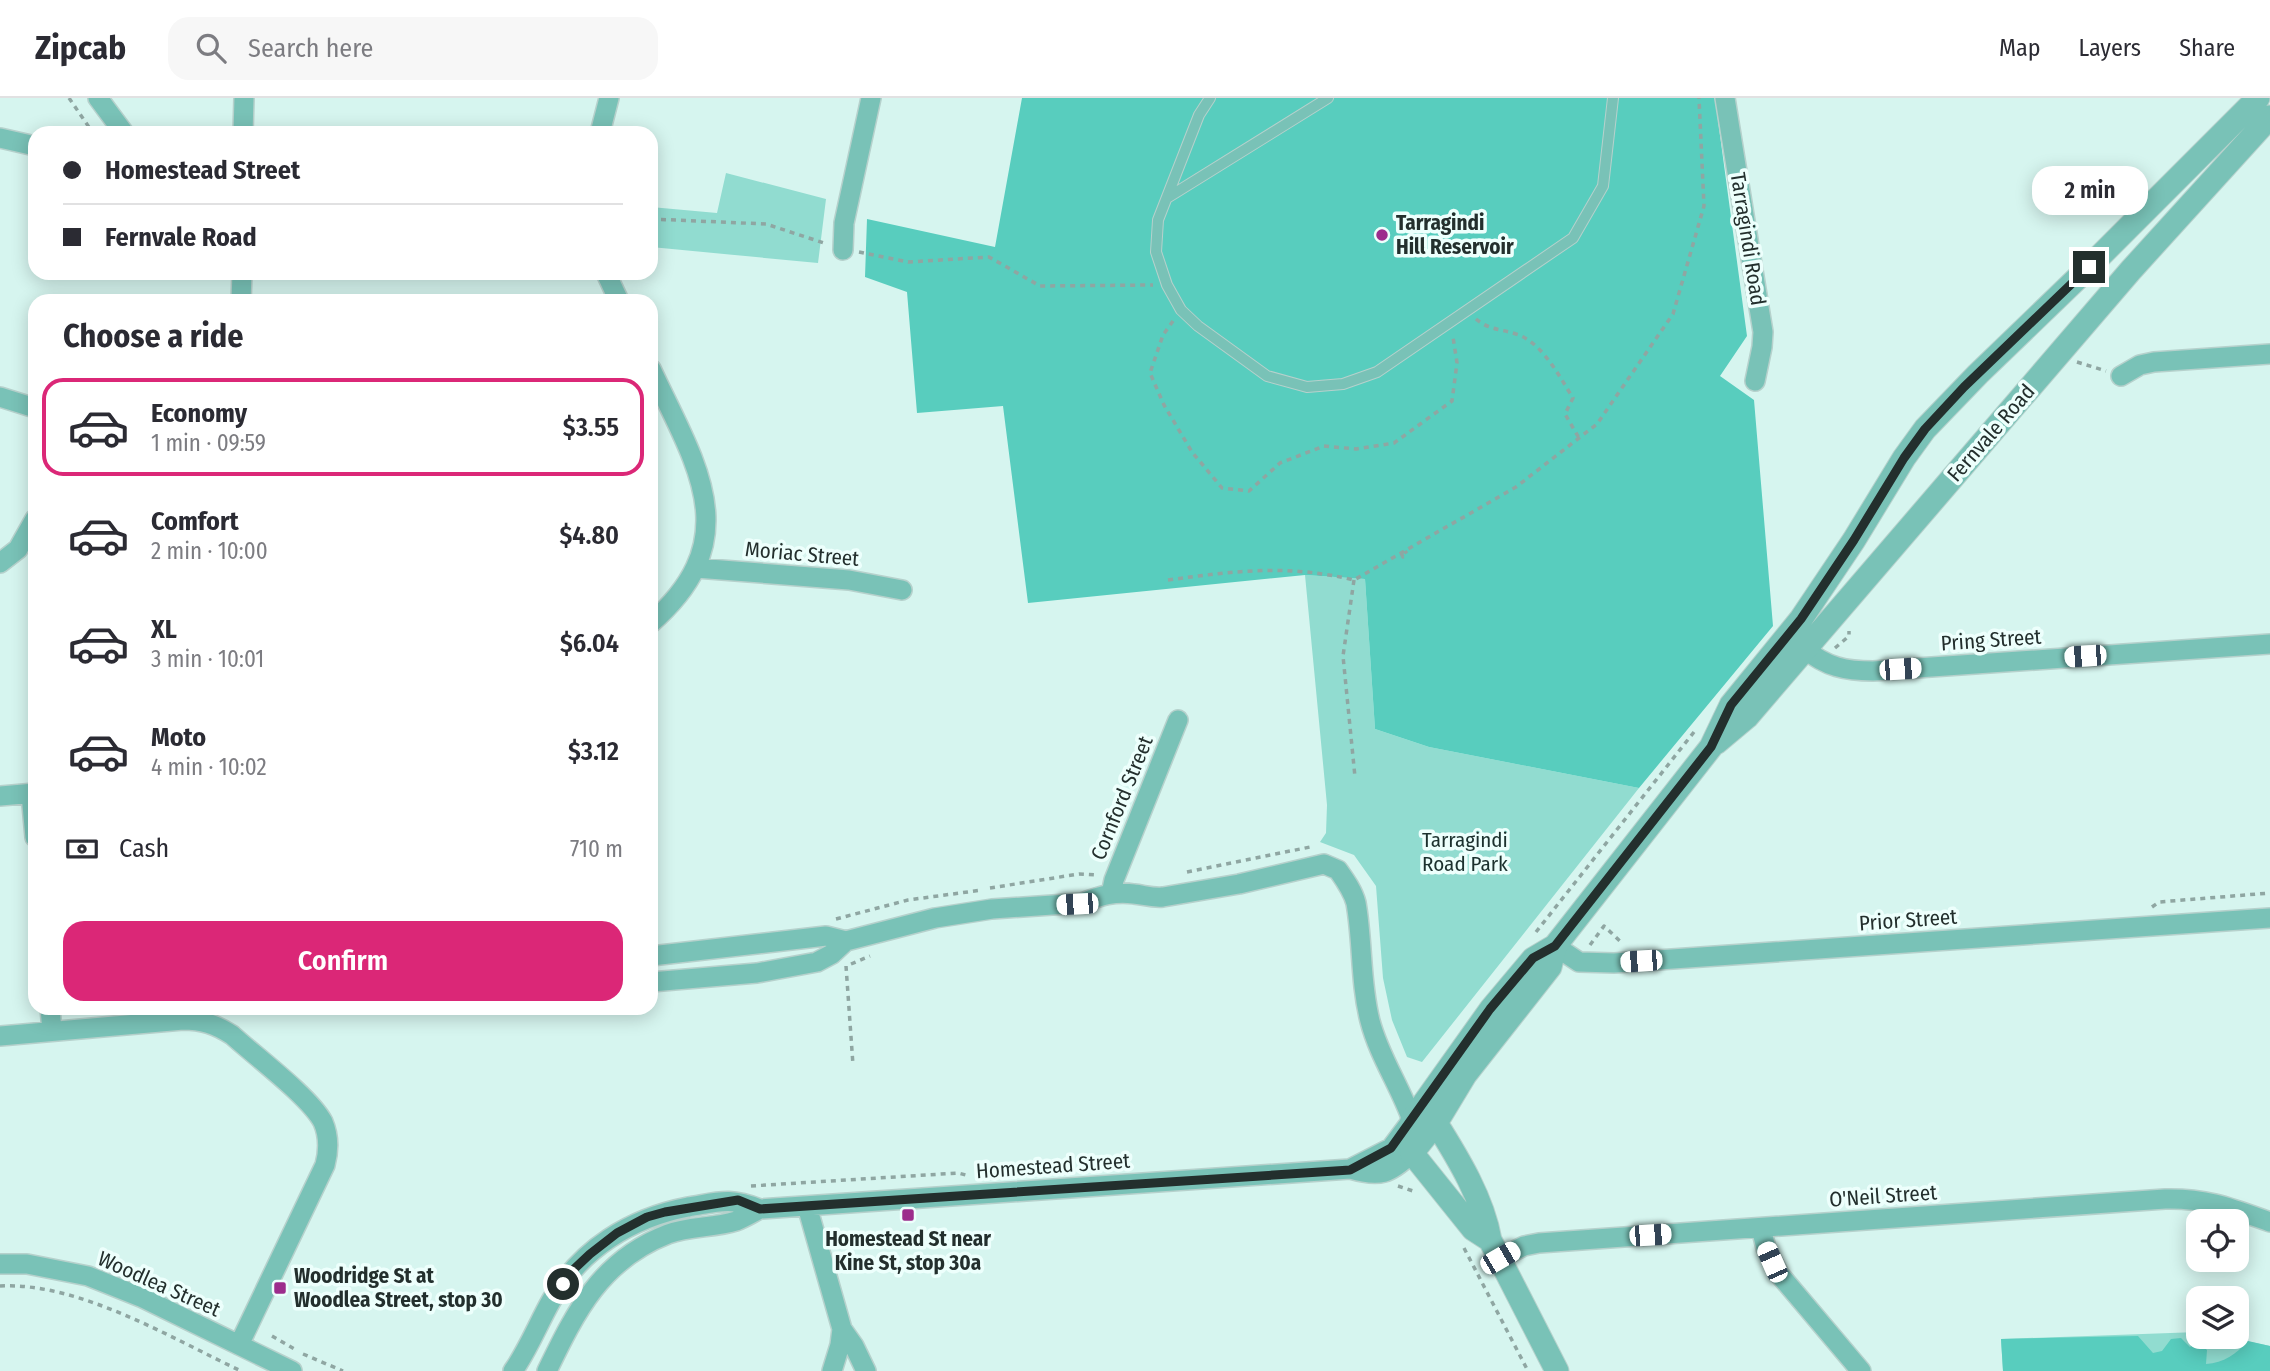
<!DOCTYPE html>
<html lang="en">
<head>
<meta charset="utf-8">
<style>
	:root { --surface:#fff; --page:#f7f7f7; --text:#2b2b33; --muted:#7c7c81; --line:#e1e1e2; --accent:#db2777 }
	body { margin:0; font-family:"Fira Sans Condensed",sans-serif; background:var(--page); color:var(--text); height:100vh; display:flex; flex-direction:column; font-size:26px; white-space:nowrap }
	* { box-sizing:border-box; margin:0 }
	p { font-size:23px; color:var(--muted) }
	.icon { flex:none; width:38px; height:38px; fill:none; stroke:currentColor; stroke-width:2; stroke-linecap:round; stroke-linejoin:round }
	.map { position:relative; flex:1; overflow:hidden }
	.sheet { position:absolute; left:28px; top:196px; width:630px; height:721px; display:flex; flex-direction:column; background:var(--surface); border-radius:21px; box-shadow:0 4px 18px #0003 }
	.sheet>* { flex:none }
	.guide { position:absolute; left:28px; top:28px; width:630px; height:154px; border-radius:21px; box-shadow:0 4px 18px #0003; display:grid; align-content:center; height:154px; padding:0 35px; background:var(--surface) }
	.controls { position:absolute; left:2186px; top:1111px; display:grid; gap:14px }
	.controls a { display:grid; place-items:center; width:63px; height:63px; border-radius:14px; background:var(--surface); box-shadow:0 4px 18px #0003; font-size:35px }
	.end { position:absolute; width:32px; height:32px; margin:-16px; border:9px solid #232f2d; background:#fff; box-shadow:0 0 0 4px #fff }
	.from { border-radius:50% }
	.bubble { position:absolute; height:49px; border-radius:21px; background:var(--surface); box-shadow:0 4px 18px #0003; font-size:23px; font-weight:600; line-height:49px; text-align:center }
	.car { position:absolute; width:21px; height:42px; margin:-21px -10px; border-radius:9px; box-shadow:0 0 5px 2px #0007; background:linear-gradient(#fff 24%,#345 0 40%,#fff 0 76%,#345 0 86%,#fff 0) }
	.guide b { display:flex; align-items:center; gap:24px; height:66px; font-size:26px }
	.guide b+b { border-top:2px solid var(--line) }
	.guide i { width:18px; height:18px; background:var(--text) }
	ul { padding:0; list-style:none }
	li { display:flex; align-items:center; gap:21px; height:98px; margin:0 14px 10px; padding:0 21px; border:4px solid transparent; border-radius:21px }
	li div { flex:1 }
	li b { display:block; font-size:26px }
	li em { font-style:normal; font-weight:600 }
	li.active { border-color:var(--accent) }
	li>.icon { width:63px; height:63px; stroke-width:1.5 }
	h2 { padding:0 35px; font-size:32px; line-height:84px }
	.pay { display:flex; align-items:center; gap:18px; height:77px; padding:0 35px; font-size:26px }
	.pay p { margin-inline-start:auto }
	.primary-button { display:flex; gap:14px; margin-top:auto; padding:14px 35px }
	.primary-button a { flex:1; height:80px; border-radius:21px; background:var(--accent); color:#fff; font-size:28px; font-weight:600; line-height:80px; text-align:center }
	header { display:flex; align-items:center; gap:42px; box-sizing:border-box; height:98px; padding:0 35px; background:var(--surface); border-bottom:2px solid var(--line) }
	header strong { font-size:33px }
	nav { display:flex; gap:38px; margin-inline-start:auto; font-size:24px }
	.search { width:490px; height:63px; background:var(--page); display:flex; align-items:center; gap:18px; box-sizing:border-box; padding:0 24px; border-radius:21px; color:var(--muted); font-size:26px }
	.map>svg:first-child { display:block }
	.green { fill:#91dcd0 }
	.forest { fill:#58cdbe }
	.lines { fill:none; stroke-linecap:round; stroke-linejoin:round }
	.service-casing { stroke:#b6d1cc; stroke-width:12 }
	.minor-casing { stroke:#b6d1cc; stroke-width:22 }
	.tertiary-casing { stroke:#b6d1cc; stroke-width:25 }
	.path { stroke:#8fa6a2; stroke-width:3.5; stroke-dasharray:5 5; stroke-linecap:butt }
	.service { stroke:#79c2b7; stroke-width:10 }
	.minor { stroke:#79c2b7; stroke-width:19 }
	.tertiary { stroke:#79c2b7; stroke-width:23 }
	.route { stroke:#232f2d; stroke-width:9 }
	.poi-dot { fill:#9c2d8c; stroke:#edfffc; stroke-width:2.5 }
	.labels { text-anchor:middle; stroke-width:7; stroke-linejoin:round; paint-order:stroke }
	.poi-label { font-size:21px; font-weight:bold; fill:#232f2d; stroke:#edfffc; text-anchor:start }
	.street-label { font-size:21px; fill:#232f2d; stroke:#edfffc }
	.park-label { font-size:21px; fill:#1c312e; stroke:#edfffc }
</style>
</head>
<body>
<header>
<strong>Zipcab</strong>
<div class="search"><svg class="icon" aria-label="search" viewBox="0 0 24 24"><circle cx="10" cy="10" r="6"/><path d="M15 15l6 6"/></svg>Search here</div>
<nav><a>Map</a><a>Layers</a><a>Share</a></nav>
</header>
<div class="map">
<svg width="2270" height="1273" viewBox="0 0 2270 1273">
	<rect width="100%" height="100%" fill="#d6f5ef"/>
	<path class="green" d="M726 75 826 101 818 165 651 149V109L717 115Z
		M1305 477 1365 481 1375 631 1429 649 1639 690 1422 964 1407 959 1392 922 1383 880 1376 788 1354 757 1320 744 1326 735 1327 707Z
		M2198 1234V1239H2227L2270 1248V1273H2003L2001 1241Z"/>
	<path class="forest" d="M1022 0H1715L1747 238 1720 278 1754 302 1773 528 1639 690 1429 649 1375 631 1365 481 1305 477 1028 505 1003 308 917 315 907 194 865 179 867 121 995 149Z
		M2138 1238 2153 1255 2162 1253 2171 1241 2181 1240 2190 1249 2198 1243 2207 1252 2206 1266C2224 1265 2236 1256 2248 1243L2270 1248V1273H2003L2001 1241Z"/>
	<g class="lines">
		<g class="service-casing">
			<path id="service" d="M1210 0 1199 17 1158 122 1156 154 1167 187 1181 212 1198 228 1267 278 1307 289 1343 286 1377 274 1573 140 1603 88 1613 0
				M1167 100 1328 0"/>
		</g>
		<g class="minor-casing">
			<path id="minor" d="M98 0 124 35
				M1725 0 1763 234 1762 249 1755 283
				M243 35 244 0
				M600 35 609 0
				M0 40 35 48
				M843 152 844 125 871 0
				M606 175 619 203
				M241 203 242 175
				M651 271C696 367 748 440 651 525
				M2121 278 2140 267 2154 264 2270 256
				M0 299 35 310
				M0 465 18 451 35 421
				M696 470 849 482 902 492
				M1805 551C1826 569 1846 573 1873 573L2270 546
				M31 696 35 739
				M0 698 35 695
				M1111 796 1114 782 1178 622
				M1555 848 1579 864 1614 865 2270 820
				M651 858 826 838 846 843
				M651 884 757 875 817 864 832 856 846 843 935 820 992 811 1082 805C1099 798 1115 793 1134 796 1144 797 1152 800 1163 799L1239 786 1324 766 1338 772C1345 782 1353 793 1356 805 1363 844 1360 884 1370 923 1379 958 1400 988 1412 1022L1391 1050 1350 1071
				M50 910 52 933
				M0 938 183 922C202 922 215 926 232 937 255 958 310 999 323 1024 329 1038 329 1052 325 1067L239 1247
				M807 1108 842 1231 840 1247 832 1273
				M1761 1130 1766 1150 1779 1176 1861 1273
				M1500 1160 1524 1148 1539 1145 2165 1101C2207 1100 2231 1110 2270 1124
				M0 1166H27L88 1178 143 1200 292 1273
				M842 1231 854 1248 866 1273
				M513 1273C528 1252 538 1226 551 1203 580 1151 631 1120 688 1109 719 1104 729 1099 760 1111
				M547 1273C576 1213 601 1162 668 1136 689 1128 714 1130 736 1123 744 1120 752 1115 760 1111L1350 1071C1380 1080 1390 1076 1412 1055"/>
		</g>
		<g class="tertiary-casing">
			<path id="tertiary" d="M1716 645 1747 619 2131 172 2270 19
				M1412 1022 1491 911 1533 861 1555 848 1711 649 1731 607 1801 521 1854 442 1904 360 1925 331 1978 276 2089 169 2258 0
				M1412 1022 1436 1025C1458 1060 1483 1101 1490 1142L1557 1273
				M1412 1039V1055L1473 1131 1490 1142
				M1412 1055 1436 1025 1465 977 1550 869 1555 848"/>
		</g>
		<path class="path" d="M69 0 93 35
			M651 121 766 126 824 145
			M859 154 908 164 989 159 1040 188 1153 187
			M1476 221C1489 232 1501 231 1516 236 1542 244 1559 278 1573 300L1565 316 1579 340
			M1173 223 1163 237 1150 275 1164 307 1192 354 1222 390 1249 393 1280 365 1324 348 1356 351 1394 345 1452 303 1457 265 1453 239
			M2077 264 2106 273
			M1401 455 1403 459 1407 456 1405 453
			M1168 482C1235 473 1287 466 1354 482L1516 389 1597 326 1673 216 1704 108 1699 0
			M1354 482 1343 558 1355 679
			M1835 550 1849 538V533
			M1187 774 1310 749
			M990 790 1079 776 1097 777
			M2152 809 2159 804 2270 795
			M836 821 908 802 982 792
			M1536 834 1694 634
			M1590 847 1604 828 1622 845
			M851 866 870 858
			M846 868 853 967
			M751 1088 958 1075 966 1077
			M1398 1088 1416 1094
			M1464 1150 1528 1273
			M0 1188C79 1184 171 1240 241 1273
			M272 1238 296 1252
			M303 1256 343 1273"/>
		<use href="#service" class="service"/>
		<use href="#minor" class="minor"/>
		<use href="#tertiary" class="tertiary"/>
	</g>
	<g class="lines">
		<path class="route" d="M563 1186 573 1172 590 1156 617 1135 647 1119 665 1114 738 1102 760 1111 1350 1072 1391 1050 1490 911 1533 860 1555 848 1711 649 1731 607 1801 521 1854 442 1904 360 1925 331 1964 289 2089 169"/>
	</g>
	<g class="poi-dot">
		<circle cx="1382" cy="137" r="7"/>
		<rect x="901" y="1110" width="14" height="14" rx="3.5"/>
		<rect x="273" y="1183" width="14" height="14" rx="3.5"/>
	</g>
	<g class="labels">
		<g class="poi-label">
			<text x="1396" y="132">Tarragindi<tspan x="1396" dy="24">Hill Reservoir</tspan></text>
			<text x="908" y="1148" text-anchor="middle">Homestead St near<tspan x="908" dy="24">Kine St, stop 30a</tspan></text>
			<text x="294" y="1185">Woodridge St at<tspan x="294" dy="24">Woodlea Street, stop 30</tspan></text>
		</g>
		<g class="street-label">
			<text transform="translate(1748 141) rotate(81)" y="7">Tarragindi Road</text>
			<text transform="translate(1991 335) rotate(-49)" y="7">Fernvale Road</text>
			<text transform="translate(802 456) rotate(5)" y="7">Moriac Street</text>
			<text transform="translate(1991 542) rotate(-4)" y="7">Pring Street</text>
			<text transform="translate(1122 700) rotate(-68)" y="7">Cornford Street</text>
			<text transform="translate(1908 822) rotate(-4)" y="7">Prior Street</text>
			<text transform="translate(1053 1068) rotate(-4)" y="7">Homestead Street</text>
			<text transform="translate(1883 1098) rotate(-4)" y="7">O'Neil Street</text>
			<text transform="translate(159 1186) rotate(24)" y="7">Woodlea Street</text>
		</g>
		<g class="park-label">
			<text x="1465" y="749">Tarragindi<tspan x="1465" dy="24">Road Park</tspan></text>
		</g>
	</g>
</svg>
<div class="controls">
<a><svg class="icon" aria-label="locate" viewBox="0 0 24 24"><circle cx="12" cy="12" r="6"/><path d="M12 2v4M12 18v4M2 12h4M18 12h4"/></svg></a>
<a><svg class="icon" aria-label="layers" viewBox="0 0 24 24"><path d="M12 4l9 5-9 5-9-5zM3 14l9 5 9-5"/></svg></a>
</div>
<i class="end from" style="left:563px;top:1186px"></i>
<i class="end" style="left:2089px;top:169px"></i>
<div class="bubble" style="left:2032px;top:68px;width:116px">2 min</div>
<i class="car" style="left:2085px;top:558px;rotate:266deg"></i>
<i class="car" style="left:1900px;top:571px;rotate:86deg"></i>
<i class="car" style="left:1077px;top:806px;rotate:267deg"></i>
<i class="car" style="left:1641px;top:863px;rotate:266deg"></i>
<i class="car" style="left:1650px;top:1137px;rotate:86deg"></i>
<i class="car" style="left:1500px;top:1160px;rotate:60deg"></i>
<i class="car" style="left:1772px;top:1164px;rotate:336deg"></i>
<div class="guide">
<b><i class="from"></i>Homestead Street</b>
<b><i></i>Fernvale Road</b>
</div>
<section class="sheet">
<h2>Choose a ride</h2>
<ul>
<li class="active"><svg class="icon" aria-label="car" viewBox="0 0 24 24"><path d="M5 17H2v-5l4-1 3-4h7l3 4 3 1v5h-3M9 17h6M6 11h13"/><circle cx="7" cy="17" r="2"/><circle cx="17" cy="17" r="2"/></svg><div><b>Economy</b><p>1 min · 09:59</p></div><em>$3.55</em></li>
<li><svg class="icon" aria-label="car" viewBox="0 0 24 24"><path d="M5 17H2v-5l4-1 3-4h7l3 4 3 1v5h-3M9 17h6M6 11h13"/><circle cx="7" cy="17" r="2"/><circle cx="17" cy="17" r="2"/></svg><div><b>Comfort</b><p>2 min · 10:00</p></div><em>$4.80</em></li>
<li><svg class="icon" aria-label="car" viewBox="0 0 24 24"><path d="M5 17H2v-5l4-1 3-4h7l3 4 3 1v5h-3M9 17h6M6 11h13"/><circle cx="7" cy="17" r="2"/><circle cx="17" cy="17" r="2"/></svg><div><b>XL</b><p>3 min · 10:01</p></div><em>$6.04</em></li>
<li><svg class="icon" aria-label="car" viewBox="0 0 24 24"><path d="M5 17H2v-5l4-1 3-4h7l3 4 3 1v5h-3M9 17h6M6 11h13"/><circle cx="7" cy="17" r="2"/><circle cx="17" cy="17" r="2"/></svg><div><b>Moto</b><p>4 min · 10:02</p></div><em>$3.12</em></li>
</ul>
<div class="pay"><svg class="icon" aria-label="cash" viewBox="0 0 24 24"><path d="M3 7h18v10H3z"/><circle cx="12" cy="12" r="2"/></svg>Cash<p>710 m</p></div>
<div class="primary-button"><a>Confirm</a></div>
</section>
</div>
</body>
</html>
